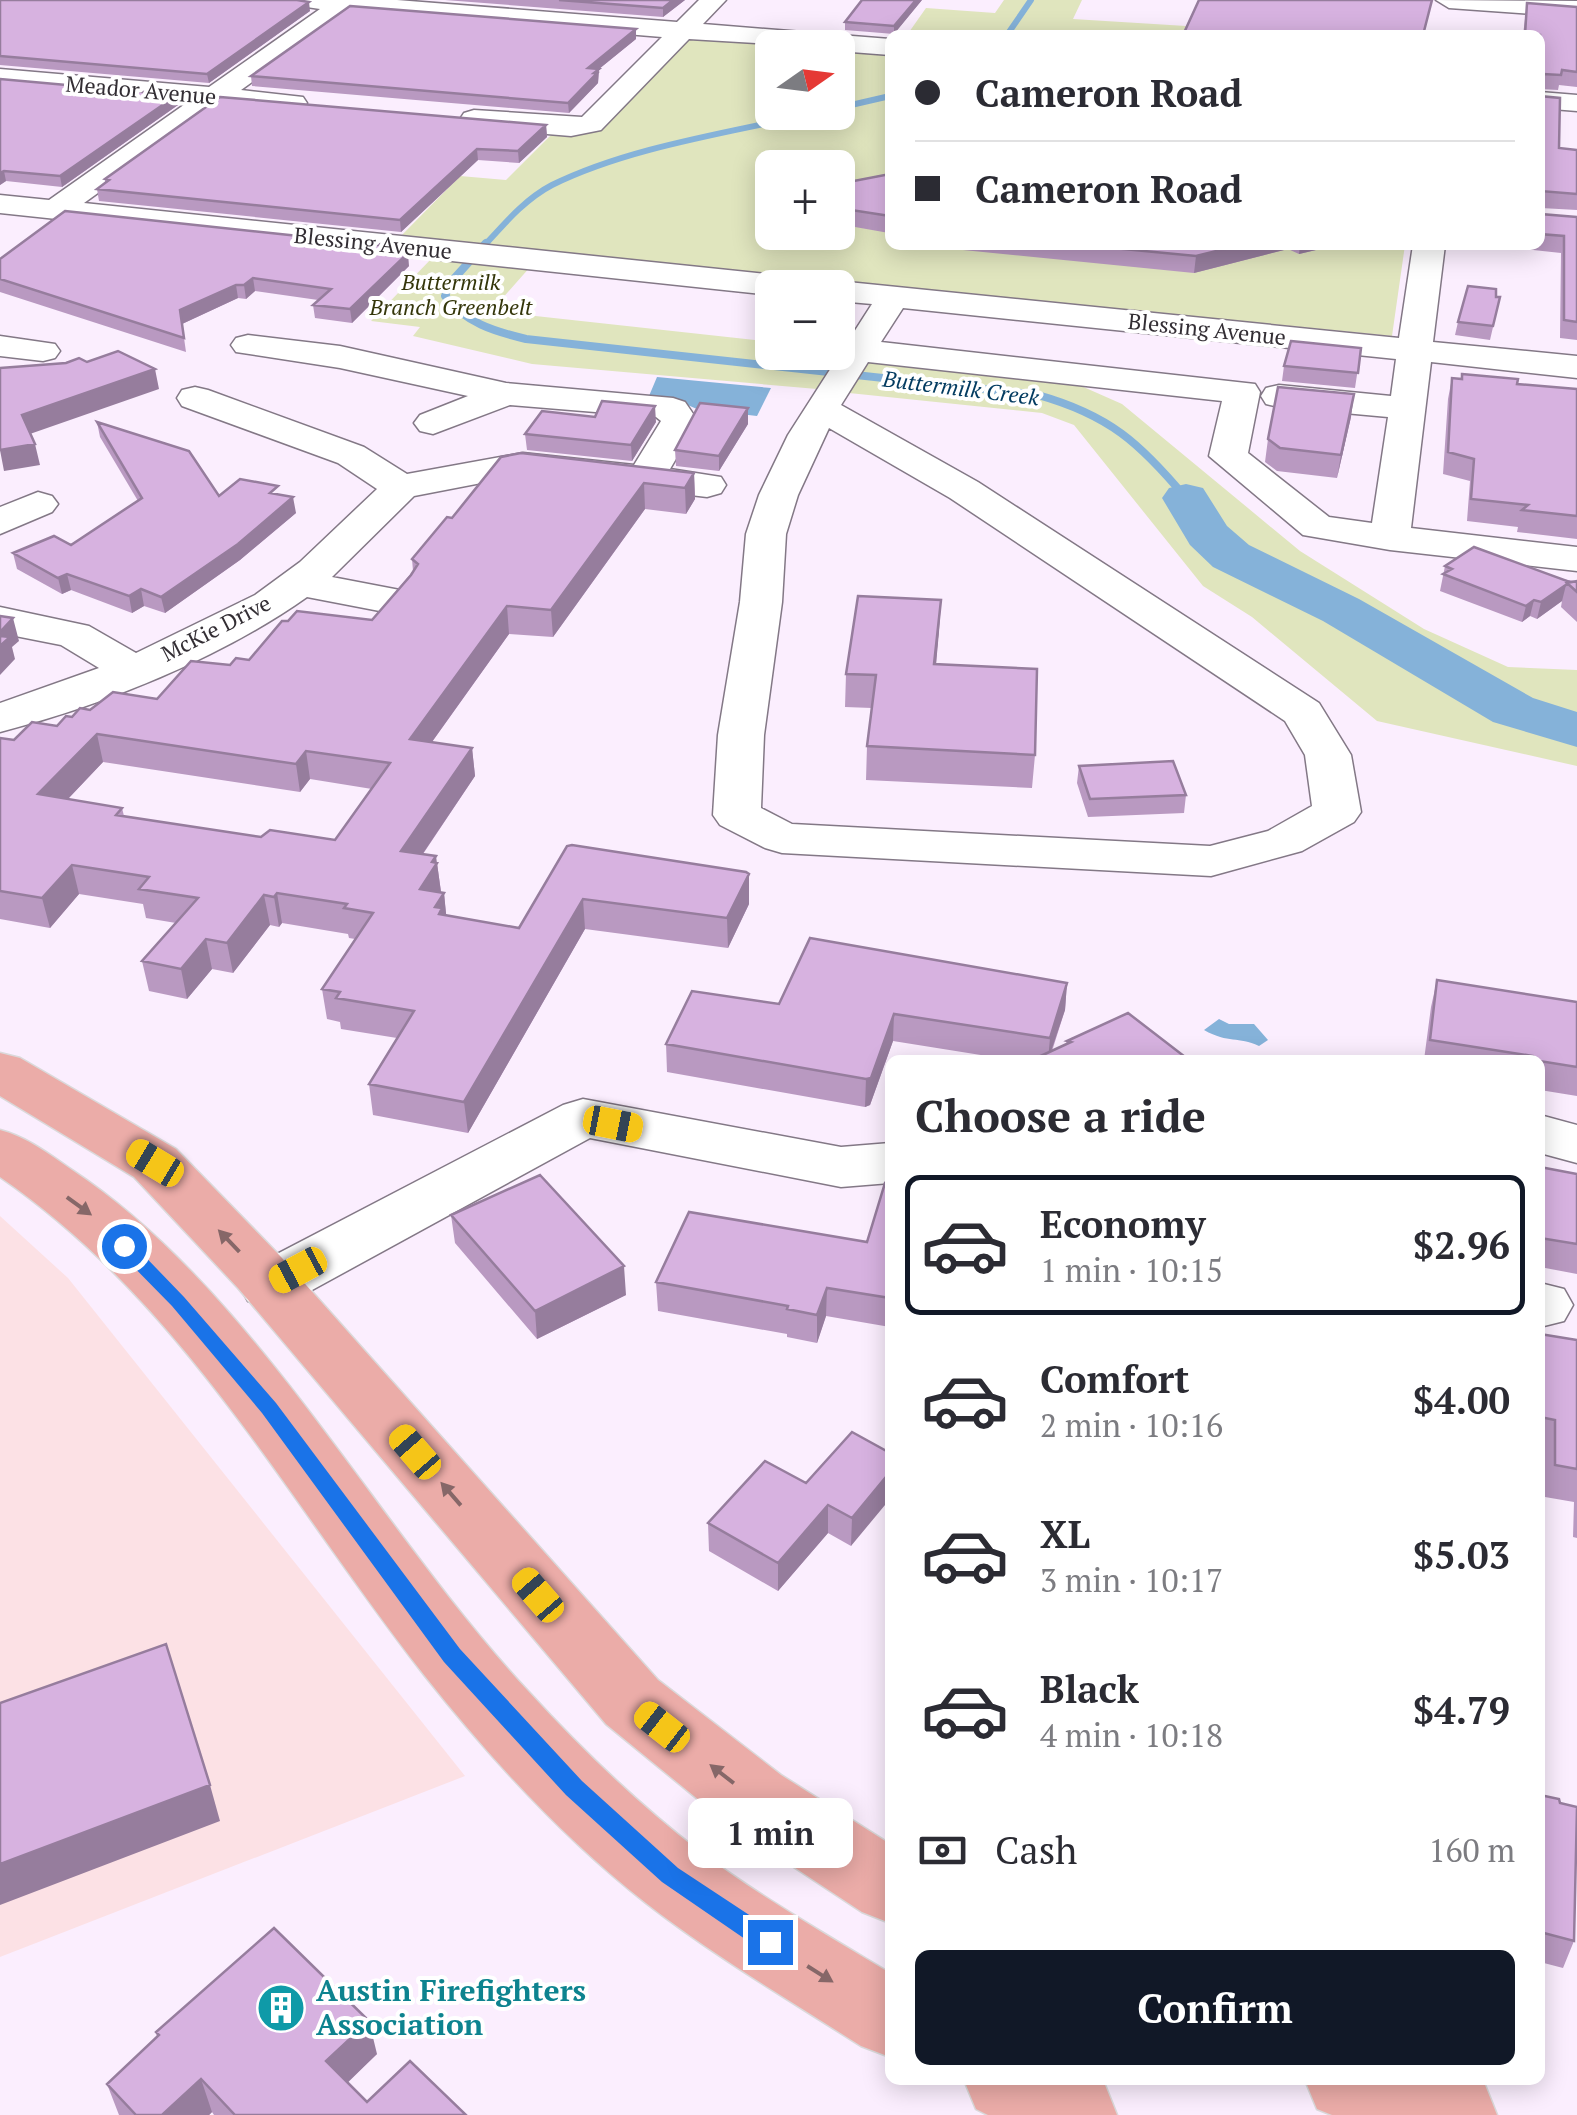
<!DOCTYPE html>
<html lang="en">
<head>
<meta charset="utf-8">
<style>
	:root { --surface:#fff; --page:#f2f2f3; --text:#2b2b33; --muted:#7c7c81; --line:#e1e1e2; --accent:#111827 }
	body { margin:0; font-family:"PT Serif",serif; background:var(--page); color:var(--text); height:100vh; display:flex; flex-direction:column; font-size:38px; white-space:nowrap }
	* { box-sizing:border-box; margin:0 }
	p { font-size:32px; color:var(--muted) }
	.icon { flex:none; width:55px; height:55px; fill:none; stroke:currentColor; stroke-width:2; stroke-linecap:round; stroke-linejoin:round }
	.map { position:relative; flex:1; overflow:hidden }
	.panel { position:absolute; left:885px; top:1055px; width:660px; height:1030px; display:flex; flex-direction:column; background:var(--surface); border-radius:15px; box-shadow:0 5px 25px #0003 }
	.panel>* { flex:none }
	.hud { position:absolute; left:885px; top:30px; width:660px; height:220px; border-radius:15px; box-shadow:0 5px 25px #0003; display:grid; align-content:center; height:220px; padding:0 30px; background:var(--surface) }
	.needle { width:65px; rotate:76deg }
	.fabs { position:absolute; left:755px; top:30px; display:grid; gap:20px }
	.fabs a { display:grid; place-items:center; width:100px; height:100px; border-radius:15px; background:var(--surface); box-shadow:0 5px 25px #0003; font-size:50px }
	.end { position:absolute; width:45px; height:45px; margin:-22px; border:12px solid #1a73e8; background:#fff; box-shadow:0 0 0 5px #fff }
	.from { border-radius:50% }
	.bubble { position:absolute; height:70px; border-radius:15px; background:var(--surface); box-shadow:0 5px 25px #0003; font-size:32px; font-weight:700; line-height:70px; text-align:center }
	.car { position:absolute; width:30px; height:60px; margin:-30px -15px; border-radius:12px; box-shadow:0 0 8px 2px #0007; background:linear-gradient(#f5c518 24%,#345 0 40%,#f5c518 0 76%,#345 0 86%,#f5c518 0) }
	.hud b { display:flex; align-items:center; gap:35px; height:95px; font-size:38px }
	.hud b+b { border-top:2px solid var(--line) }
	.hud i { width:25px; height:25px; background:var(--text) }
	ul { padding:0; list-style:none }
	li { display:flex; align-items:center; gap:30px; height:140px; margin:0 20px 15px; padding:0 10px; border:5px solid transparent; border-radius:15px }
	li div { flex:1 }
	li b { display:block; font-size:38px }
	li em { font-style:normal; font-weight:700 }
	li.current { border-color:var(--accent) }
	li>.icon { width:90px; height:90px; stroke-width:1.5 }
	h2 { padding:0 30px; font-size:45px; line-height:120px }
	.pay { display:flex; align-items:center; gap:25px; height:110px; padding:0 30px; font-size:38px }
	.pay p { margin-inline-start:auto }
	.button { display:flex; gap:20px; margin-top:auto; padding:20px 30px }
	.button a { flex:1; height:115px; border-radius:15px; background:var(--accent); color:#fff; font-size:40px; font-weight:700; line-height:115px; text-align:center }
	.map>svg:first-child { display:block }
	.commercial { fill:#fce1e5 }
	.green { fill:#e0e5be; fill-rule:evenodd }
	.water { fill:#85b2d9 }
	.lines { fill:none; stroke-linecap:round; stroke-linejoin:round }
	.stream-far1 { stroke:#85b2d9; stroke-width:6 }
	.stream { stroke:#85b2d9; stroke-width:8 }
	.river { fill:#85b2d9; fill-rule:evenodd }
	.minor-casing { stroke:#837886; stroke-width:3 }
	.major-casing { stroke:#dad9da; stroke-width:3 }
	.minor { fill:#fff; fill-rule:evenodd }
	.major { fill:#ebaca8; fill-rule:evenodd }
	.wall { fill:#b999c1; fill-rule:evenodd }
	.shaded-wall { fill:#967d9d }
	.building { fill:#d7b2e0; stroke:#967d9d; stroke-width:2.5; fill-rule:evenodd }
	.oneway { fill:#866768 }
	.route { fill:#1a73e8 }
	.labels { text-anchor:middle; stroke-width:8; stroke-linejoin:round; paint-order:stroke }
	.far-street-label { font-size:22px; fill:#332e34; stroke:#fff }
	.far-park-label { font-size:22px; font-style:italic; fill:#34360a; stroke:#fff }
	.far-water-label { font-size:22px; font-style:italic; fill:#043c61; stroke:#fff }
	.near-culture-label { font-size:30px; font-weight:bold; fill:#0d838f; stroke:#fff; text-anchor:start }
</style>
</head>
<body>
<div class="map">
<svg width="1577" height="2115" viewBox="0 0 1577 2115">
	<rect width="100%" height="100%" fill="#fbeefe"/>
	<path class="commercial" d="M0 1216 68 1278 465 1776 0 1957Z"/>
	<path class="green" d="M1004 0H1082L1073 19 1186 26 1182 35H907L926 8 995 13Z
		M691 37 890 51V245H1405L1392 336 399 238 460 176 506 180 554 132 572 133ZM772 48H838V112H772ZM772 168H838V232H772Z
		M433 257 531 266 491 311 772 342V352L842 350 817 389 532 364 413 336 420 327 371 321Z
		M866 359 1079 385 1122 404 1300 551 1424 629 1508 667 1577 670V766L1377 721 1252 617 1203 586 1074 425 1042 413 849 393Z"/>
	<path class="water" d="M657 377 771 388 757 416 697 409 671 398 649 396Z
		M1219 1019 1229 1024H1254L1268 1040 1259 1046C1238 1036 1229 1044 1204 1030Z"/>
	<g class="lines">
		<path class="stream-far1" d="M1007 35 1031 0
			M838 108 890 96
			M484 246C504 224 525 199 552 185 631 146 734 132 819 112"/>
		<path class="stream" d="M486 243 451 282 445 296C466 323 493 331 526 339L1038 395C1109 415 1140 443 1186 498"/>
		<path class="river" d="M1186 484 1203 488 1227 526 1249 545 1359 599 1533 698 1577 712V747L1493 722 1323 621 1213 567 1190 545 1162 498 1169 488Z"/>
		<g class="minor-casing">
			<path id="minor" d="M289 0H397L677 22 699 0H726L703 24 890 39V55L838 51V48L689 39 601 130 571 136 474 128 464 125 460 119 464 113 474 110 582 117 662 37 350 11 241 90 303 97 307 103 303 109 220 105 84 203 805 278 817 281 821 288H772V295L0 213V195L49 200 188 102 0 85V69L209 87 320 9 293 5Z
				M1436 0 1577 1V17L1449 8Z
				M1540 92 1577 95V111L1540 108Z
				M1413 245H1445L1433 342 1577 356V378L1431 362 1411 528 1577 547V571L1390 550 1303 535 1209 456 1222 401 868 362 841 405 978 482 1319 703 1351 755 1361 812 1354 822 1302 851 1211 876 782 853 765 848 720 825 713 815 718 735 740 602 746 534 759 495 788 435 872 304 838 301V288H824L826 284 838 281 1399 338ZM903 308 1396 359 1391 396 1279 385 1266 388 1261 396 1266 404 1279 407 1388 417 1372 523 1329 517 1248 453 1260 392 1255 384 881 342ZM829 428 950 498 1285 721 1305 755 1312 806 1268 831 1210 846 792 824 761 808 764 735 782 602 786 534 798 495Z
				M248 335 340 346 506 383 673 398 685 402 698 421 670 469 721 477 726 485 721 493 707 497 523 475 414 496 332 577 405 591 411 600 405 609 390 613 307 597C221 658 102 706 0 732V703L99 668 61 645 0 633V607L89 626 136 653 255 595 300 562 377 489 338 463 182 406 177 398 182 390 195 387 208 390 364 447 407 474 523 453 634 465 661 421 656 417 510 405 433 434 420 431 414 423 420 415 468 396 340 368 236 352 231 345 236 338Z
				M0 336 55 344 60 351 55 358 43 361 0 356Z
				M38 492 52 496 58 504 52 512 0 534V507Z
				M583 1099 841 1147 890 1143V1183L841 1187 590 1138 292 1301 270 1307 248 1301 239 1285 248 1269 563 1105Z
				M1540 1115 1577 1125V1163L1540 1153Z
				M1540 1283 1564 1289 1573 1305 1564 1321 1540 1327Z"/>
		</g>
		<g class="major-casing">
			<path id="major" d="M0 1053 20 1058 176 1149 282 1258 658 1680 781 1775 890 1844V1923L862 1912 727 1823 606 1724 238 1288 134 1177 0 1096Z
				M0 1130C27 1137 49 1154 72 1170 255 1291 377 1529 528 1691 581 1749 637 1803 699 1851 759 1896 825 1934 890 1973V2057L861 2046C789 2000 714 1956 646 1903 563 1838 490 1758 425 1676 289 1503 185 1304 0 1177Z
				M964 2080H1095L1105 2085 1117 2115H988L976 2109Z
				M1305 2080H1472L1485 2085 1497 2115H1332L1317 2109Z"/>
		</g>
		<use href="#minor" class="minor"/>
		<use href="#major" class="major"/>
	</g>
	<path class="wall" d="M0 0 310 11 209 83 0 65Z
		M445 0H685L663 17Z
		M922 0 894 34 845 30V22Z
		M1527 3 1577 7V87L1559 85 1558 90 1540 89V35H1523Z
		M636 29V39L599 69 598 83 569 113 252 86 251 76Z
		M0 79 178 105 62 187 6 181 0 185Z
		M1540 91 1559 148 1577 150V210L1541 208V214L1577 217V340L1560 338 1561 253 1516 248 1517 245H1540Z
		M546 125 547 137 519 163 478 160 401 232 99 201 97 189 105 183V179Z
		M890 174V243H889V233L838 224V184Z
		M374 244V247L409 266 352 323 315 318 313 305 318 300 255 291 246 299 238 298 182 324 186 352 0 292V259Z
		M913 245H1337L1299 254 1288 249 1194 273Z
		M1496 297H1500L1490 340 1455 335 1458 322Z
		M1361 348 1355 388 1282 381 1284 366Z
		M1452 378 1577 389V539L1517 532 1518 527 1467 521 1470 481 1443 474 1448 399Z
		M748 408V424L719 471 676 466 675 450Z
		M1351 417 1337 478 1277 471 1265 462 1268 439Z
		M97 422 219 496 279 495 296 513 240 560 165 613 144 606 132 613 71 590 62 594 17 569 13 553 71 545 138 501 100 437Z
		M656 422 632 461 527 450 525 434Z
		M694 473 695 499 686 514 645 509 553 637 509 634 432 742 472 748 475 776 423 854 437 863 441 892 444 893 446 915 519 928 567 846 749 904 728 948 585 929 468 1133 373 1115 369 1084 397 1038 341 1029 340 1022 327 1019 322 989 355 939 349 938 348 934 282 923 279 927 270 925 233 973 212 969 187 999 149 991 142 961 176 923 146 918 143 904 79 894 50 928 0 919V738L14 740 57 726 72 717 90 710 157 699 230 665 372 620 413 571 412 559 452 518ZM103 762 300 792 310 779 372 789 335 840 261 837 124 816 122 808 68 799Z
		M1445 566 1577 581V622L1561 607 1562 601 1537 619 1530 616 1522 622 1440 591Z
		M941 600 936 664 1035 755 1032 788 866 780 867 746 872 708 845 707 846 674Z
		M1079 766 1186 795 1184 813 1088 817 1077 783Z
		M1437 980 1577 1002V1096L1540 1090V1060H1424L1431 1007Z
		M1067 983 1065 1010 1052 1051 1066 1044 1067 1041 1189 1060H1012L893 1041 870 1105 865 1107 667 1072 666 1044 779 1004Z
		M1540 1167 1577 1174V1274L1540 1267Z
		M890 1184V1327L826 1316 817 1343 787 1337V1334L658 1311 656 1282 867 1242Z
		M451 1215 626 1295 537 1339 455 1243Z
		M1540 1334 1577 1340V1538L1573 1537 1574 1502 1545 1497V1452L1540 1451Z
		M890 1453 851 1546 828 1533 778 1591 709 1551 708 1523 806 1483Z
		M890 1624V1650L886 1647 887 1628Z
		M1540 1795 1560 1803 1574 1941 1563 1968 1540 1962Z
		M156 2032 377 2054 347 2082 367 2102 466 2115H214L212 2112 209 2115H119L107 2084 157 2037Z"/>
	<path class="shaded-wall" d="M673 0H685L663 17V8Z
		M916 0H922L894 34V26Z
		M309 2 310 11 209 83 207 74Z
		M636 29V39L599 69 598 83 569 113 568 103 594 73 588 68Z
		M177 95 178 105 62 187 60 176Z
		M546 125 547 137 519 163 518 151Z
		M477 149 478 160 401 232 400 220Z
		M4 171 6 181 0 185V173Z
		M1241 245H1289L1288 249 1194 273 1196 256Z
		M1300 245H1337L1299 254Z
		M408 253 409 266 352 323 350 309Z
		M253 278 255 291 246 299 244 285Z
		M236 285 238 298 182 324 186 352 180 310Z
		M155 369 159 389 27 435 22 415Z
		M1354 394 1351 417 1337 478 1341 455Z
		M655 406 656 422 632 461 631 445Z
		M748 408V424L719 471V456Z
		M35 444 40 465 4 471 0 450Z
		M694 473 695 499 686 514 685 488Z
		M644 483 645 509 553 637 551 610Z
		M293 497 296 513 240 560 165 613 161 597Z
		M67 574 71 590 62 594 58 578Z
		M1566 585 1562 601 1537 619 1541 602Z
		M141 589 144 606 132 613 129 596Z
		M941 600 939 632 933 697 934 664Z
		M1534 600 1530 616 1522 622 1526 606Z
		M507 606 509 634 414 767 410 739Z
		M13 618 19 641 12 647 15 659 0 675V632Z
		M97 734 103 762 45 823 38 794Z
		M472 748 475 776 405 880 401 851Z
		M306 751 310 779 300 792 296 764Z
		M436 856 441 892 420 889 432 862Z
		M72 865 79 894 50 928 42 898Z
		M749 874V904L728 948 727 918Z
		M277 893 282 923 279 927 274 897Z
		M444 893 447 923 445 927 435 907Z
		M264 895 270 925 233 973 227 943Z
		M583 899 585 929 468 1133 464 1102Z
		M206 939 212 969 187 999 181 969Z
		M1067 983 1065 1010 1048 1060 1050 1038Z
		M894 1014 893 1041 870 1105 865 1107 866 1079Z
		M624 1266 626 1295 537 1339 535 1311Z
		M827 1288 826 1316 817 1343V1315Z
		M890 1472V1499L851 1546 852 1518Z
		M828 1505V1533L778 1591V1563Z
		M210 1785 220 1821 0 1905V1864Z
		M369 2021 377 2054 335 2095 326 2061Z
		M201 2079 212 2112 209 2115H162Z"/>
	<path class="building" d="M0 0H297L309 2 207 74 0 56Z
		M559 0H673L663 8Z
		M862 0H916L894 26 845 22Z
		M1199 0H1432L1423 35H1183Z
		M1527 3 1577 7V72L1562 70 1561 75 1543 74 1540 76V35H1525Z
		M350 6 636 29 588 68 599 69 594 73H597L568 103 251 76Z
		M0 79 177 95 60 176 4 171 0 173Z
		M1540 91V96L1560 98 1559 148 1577 150V194L1541 191V214L1577 217V322L1564 320V236L1540 234Z
		M220 97 546 125 518 151 477 149 400 220 97 189 109 180 105 179Z
		M890 174V216L838 208V184Z
		M65 211 374 244 367 249 380 244 399 246 408 253 350 309 313 305 331 289 253 278 244 285H236L180 310 184 338 0 279V259Z
		M1082 245H1241L1196 256Z
		M1468 286 1496 289V297H1500L1493 326 1458 322Z
		M1291 341 1361 348 1358 373 1284 366Z
		M118 351 155 369 22 415 35 444 0 450V368L66 363 79 358 87 362Z
		M1462 374 1518 379 1517 384 1577 389V516L1522 510 1528 505 1471 499 1474 459 1448 452 1452 378 1462 379Z
		M1278 387 1354 394 1341 455 1280 448 1268 439Z
		M602 401 655 406 631 445 525 434 542 411 595 417Z
		M700 403 748 408 719 456 675 450Z
		M97 422 189 451 219 496 240 479 278 486 270 493 293 497 238 544 161 597 141 589 129 596 67 574 58 578 13 553 54 536 71 545 142 498Z
		M521 453 694 473 685 488 644 483 551 610 507 606 410 739 472 748 401 851 436 856 432 862 437 863 420 889 444 893 435 907 442 908 439 914 519 928 567 846 572 845 746 872 749 874 727 918 583 899 464 1102 369 1084 414 1011 336 998 340 992 322 989 373 913 344 908 347 904 277 893 274 897 264 895 227 943 206 939 181 969 142 961 198 898 139 889 149 877 72 865 42 898 0 891V738L14 740 32 722 57 726 66 716 72 717 80 708 90 710 113 692 157 699 191 661 230 665 236 658 249 660 282 621H288L297 611 372 620 411 575 418 564 412 559 447 517 452 518 501 457ZM97 734 296 764 306 751 390 763 335 840 270 830 261 837 116 815 122 808 38 794Z
		M1474 547 1570 582 1541 602 1534 600 1526 606 1443 574 1452 569 1445 566Z
		M1577 581V592L1567 583Z
		M858 596 941 600 934 664 1037 669 1035 755 867 746 876 675 846 674Z
		M0 616 13 618 0 632Z
		M0 636 10 637 0 646Z
		M1173 761 1186 795 1090 799 1079 766Z
		M810 938 1067 983 1050 1038 894 1014 871 1078 866 1079 666 1044 692 991 779 1004Z
		M1437 980 1577 1002V1067L1533 1060V1056L1430 1040Z
		M1128 1013 1189 1060H1032L1071 1042 1067 1041Z
		M1540 1167 1577 1174V1244L1540 1238Z
		M540 1175 624 1266 535 1311 451 1215Z
		M885 1183 890 1184V1298L827 1288 817 1315 787 1309 788 1306 656 1282 689 1212 867 1242Z
		M1540 1334 1577 1340V1469L1555 1465V1420L1540 1417Z
		M852 1432 890 1453V1472L852 1518 828 1505 778 1563 708 1523 765 1461 806 1483Z
		M166 1644 210 1785 0 1864V1703Z
		M1540 1795 1559 1799 1560 1803 1577 1807 1574 1941 1540 1932Z
		M274 1928 369 2021 326 2061 367 2102 410 2061 466 2115H235L201 2079 162 2115H136L107 2084 159 2035 156 2032Z"/>
	<defs><path id="oneway-solid" d="M-6-.8H1V-3.2L6.5 0L1 3.2V.8H-6Z" transform="scale(2.5)"/></defs>
	<g class="oneway">
		<use href="#oneway-solid" transform="translate(79 1206) rotate(36)"/>
		<use href="#oneway-solid" transform="translate(229 1241) rotate(-134)"/>
		<use href="#oneway-solid" transform="translate(451 1494) rotate(-131)"/>
		<use href="#oneway-solid" transform="translate(722 1774) rotate(-142)"/>
		<use href="#oneway-solid" transform="translate(820 1974) rotate(32)"/>
	</g>
	<path class="route" d="M124 1240 131 1242 184 1297 276 1403 460 1649 582 1781 678 1868 778 1934 782 1942 778 1950 770 1953 761 1950 662 1882 566 1795 444 1662 262 1413 172 1306 118 1251V1242Z"/>
	<defs>
		<g id="building-disc" transform="scale(2.5)"><circle r="9.5" fill="#0f9aa8" stroke="#fff"/><path d="M-4-6H4V6H1V3H-1V6H-4ZM-2.5-4.3h1.7v1.8h-1.7ZM.8-4.3h1.7v1.8H.8ZM-2.5-1h1.7V.8h-1.7ZM.8-1h1.7V.8H.8Z" fill="#fff"/></g>
	</defs>
	<g fill-rule="evenodd">
		<use href="#building-disc" x="281" y="2008"/>
	</g>
	<g class="labels">
		<g class="far-street-label">
			<text transform="translate(141 90) rotate(5)" y="8">Meador Avenue</text>
			<text transform="translate(373 243) rotate(6)" y="8">Blessing Avenue</text>
			<text transform="translate(1207 329) rotate(6)" y="8">Blessing Avenue</text>
			<text transform="translate(216 628) rotate(-27)" y="8">McKie Drive</text>
		</g>
		<g class="far-park-label">
			<text x="451" y="290">Buttermilk<tspan x="451" dy="25">Branch Greenbelt</tspan></text>
		</g>
		<g class="far-water-label">
			<text transform="translate(961 388) rotate(7)" y="8">Buttermilk Creek</text>
		</g>
		<g class="near-culture-label">
			<text x="316" y="2001">Austin Firefighters<tspan x="316" dy="34">Association</tspan></text>
		</g>
	</g>
</svg>
<div class="fabs">
<a><svg class="needle" viewBox="-14 -14 28 28"><path d="M0-13l5 13h-10z" fill="#e53935"/><path d="M0 13l5-13h-10z" fill="#7c7c81"/></svg></a>
<a>+</a>
<a>−</a>
</div>
<i class="end from" style="left:124px;top:1246px"></i>
<i class="end" style="left:770px;top:1942px"></i>
<div class="bubble" style="left:688px;top:1798px;width:165px">1 min</div>
<i class="car" style="left:613px;top:1124px;rotate:101deg"></i>
<i class="car" style="left:155px;top:1163px;rotate:301deg"></i>
<i class="car" style="left:298px;top:1270px;rotate:242deg"></i>
<i class="car" style="left:415px;top:1452px;rotate:319deg"></i>
<i class="car" style="left:538px;top:1595px;rotate:319deg"></i>
<i class="car" style="left:662px;top:1727px;rotate:308deg"></i>
<div class="hud">
<b><i class="from"></i>Cameron Road</b>
<b><i></i>Cameron Road</b>
</div>
<section class="panel">
<h2>Choose a ride</h2>
<ul>
<li class="current"><svg class="icon" aria-label="car" viewBox="0 0 24 24"><path d="M5 17H2v-5l4-1 3-4h7l3 4 3 1v5h-3M9 17h6M6 11h13"/><circle cx="7" cy="17" r="2"/><circle cx="17" cy="17" r="2"/></svg><div><b>Economy</b><p>1 min · 10:15</p></div><em>$2.96</em></li>
<li><svg class="icon" aria-label="car" viewBox="0 0 24 24"><path d="M5 17H2v-5l4-1 3-4h7l3 4 3 1v5h-3M9 17h6M6 11h13"/><circle cx="7" cy="17" r="2"/><circle cx="17" cy="17" r="2"/></svg><div><b>Comfort</b><p>2 min · 10:16</p></div><em>$4.00</em></li>
<li><svg class="icon" aria-label="car" viewBox="0 0 24 24"><path d="M5 17H2v-5l4-1 3-4h7l3 4 3 1v5h-3M9 17h6M6 11h13"/><circle cx="7" cy="17" r="2"/><circle cx="17" cy="17" r="2"/></svg><div><b>XL</b><p>3 min · 10:17</p></div><em>$5.03</em></li>
<li><svg class="icon" aria-label="car" viewBox="0 0 24 24"><path d="M5 17H2v-5l4-1 3-4h7l3 4 3 1v5h-3M9 17h6M6 11h13"/><circle cx="7" cy="17" r="2"/><circle cx="17" cy="17" r="2"/></svg><div><b>Black</b><p>4 min · 10:18</p></div><em>$4.79</em></li>
</ul>
<div class="pay"><svg class="icon" aria-label="cash" viewBox="0 0 24 24"><path d="M3 7h18v10H3z"/><circle cx="12" cy="12" r="2"/></svg>Cash<p>160 m</p></div>
<div class="button"><a>Confirm</a></div>
</section>
</div>
</body>
</html>
